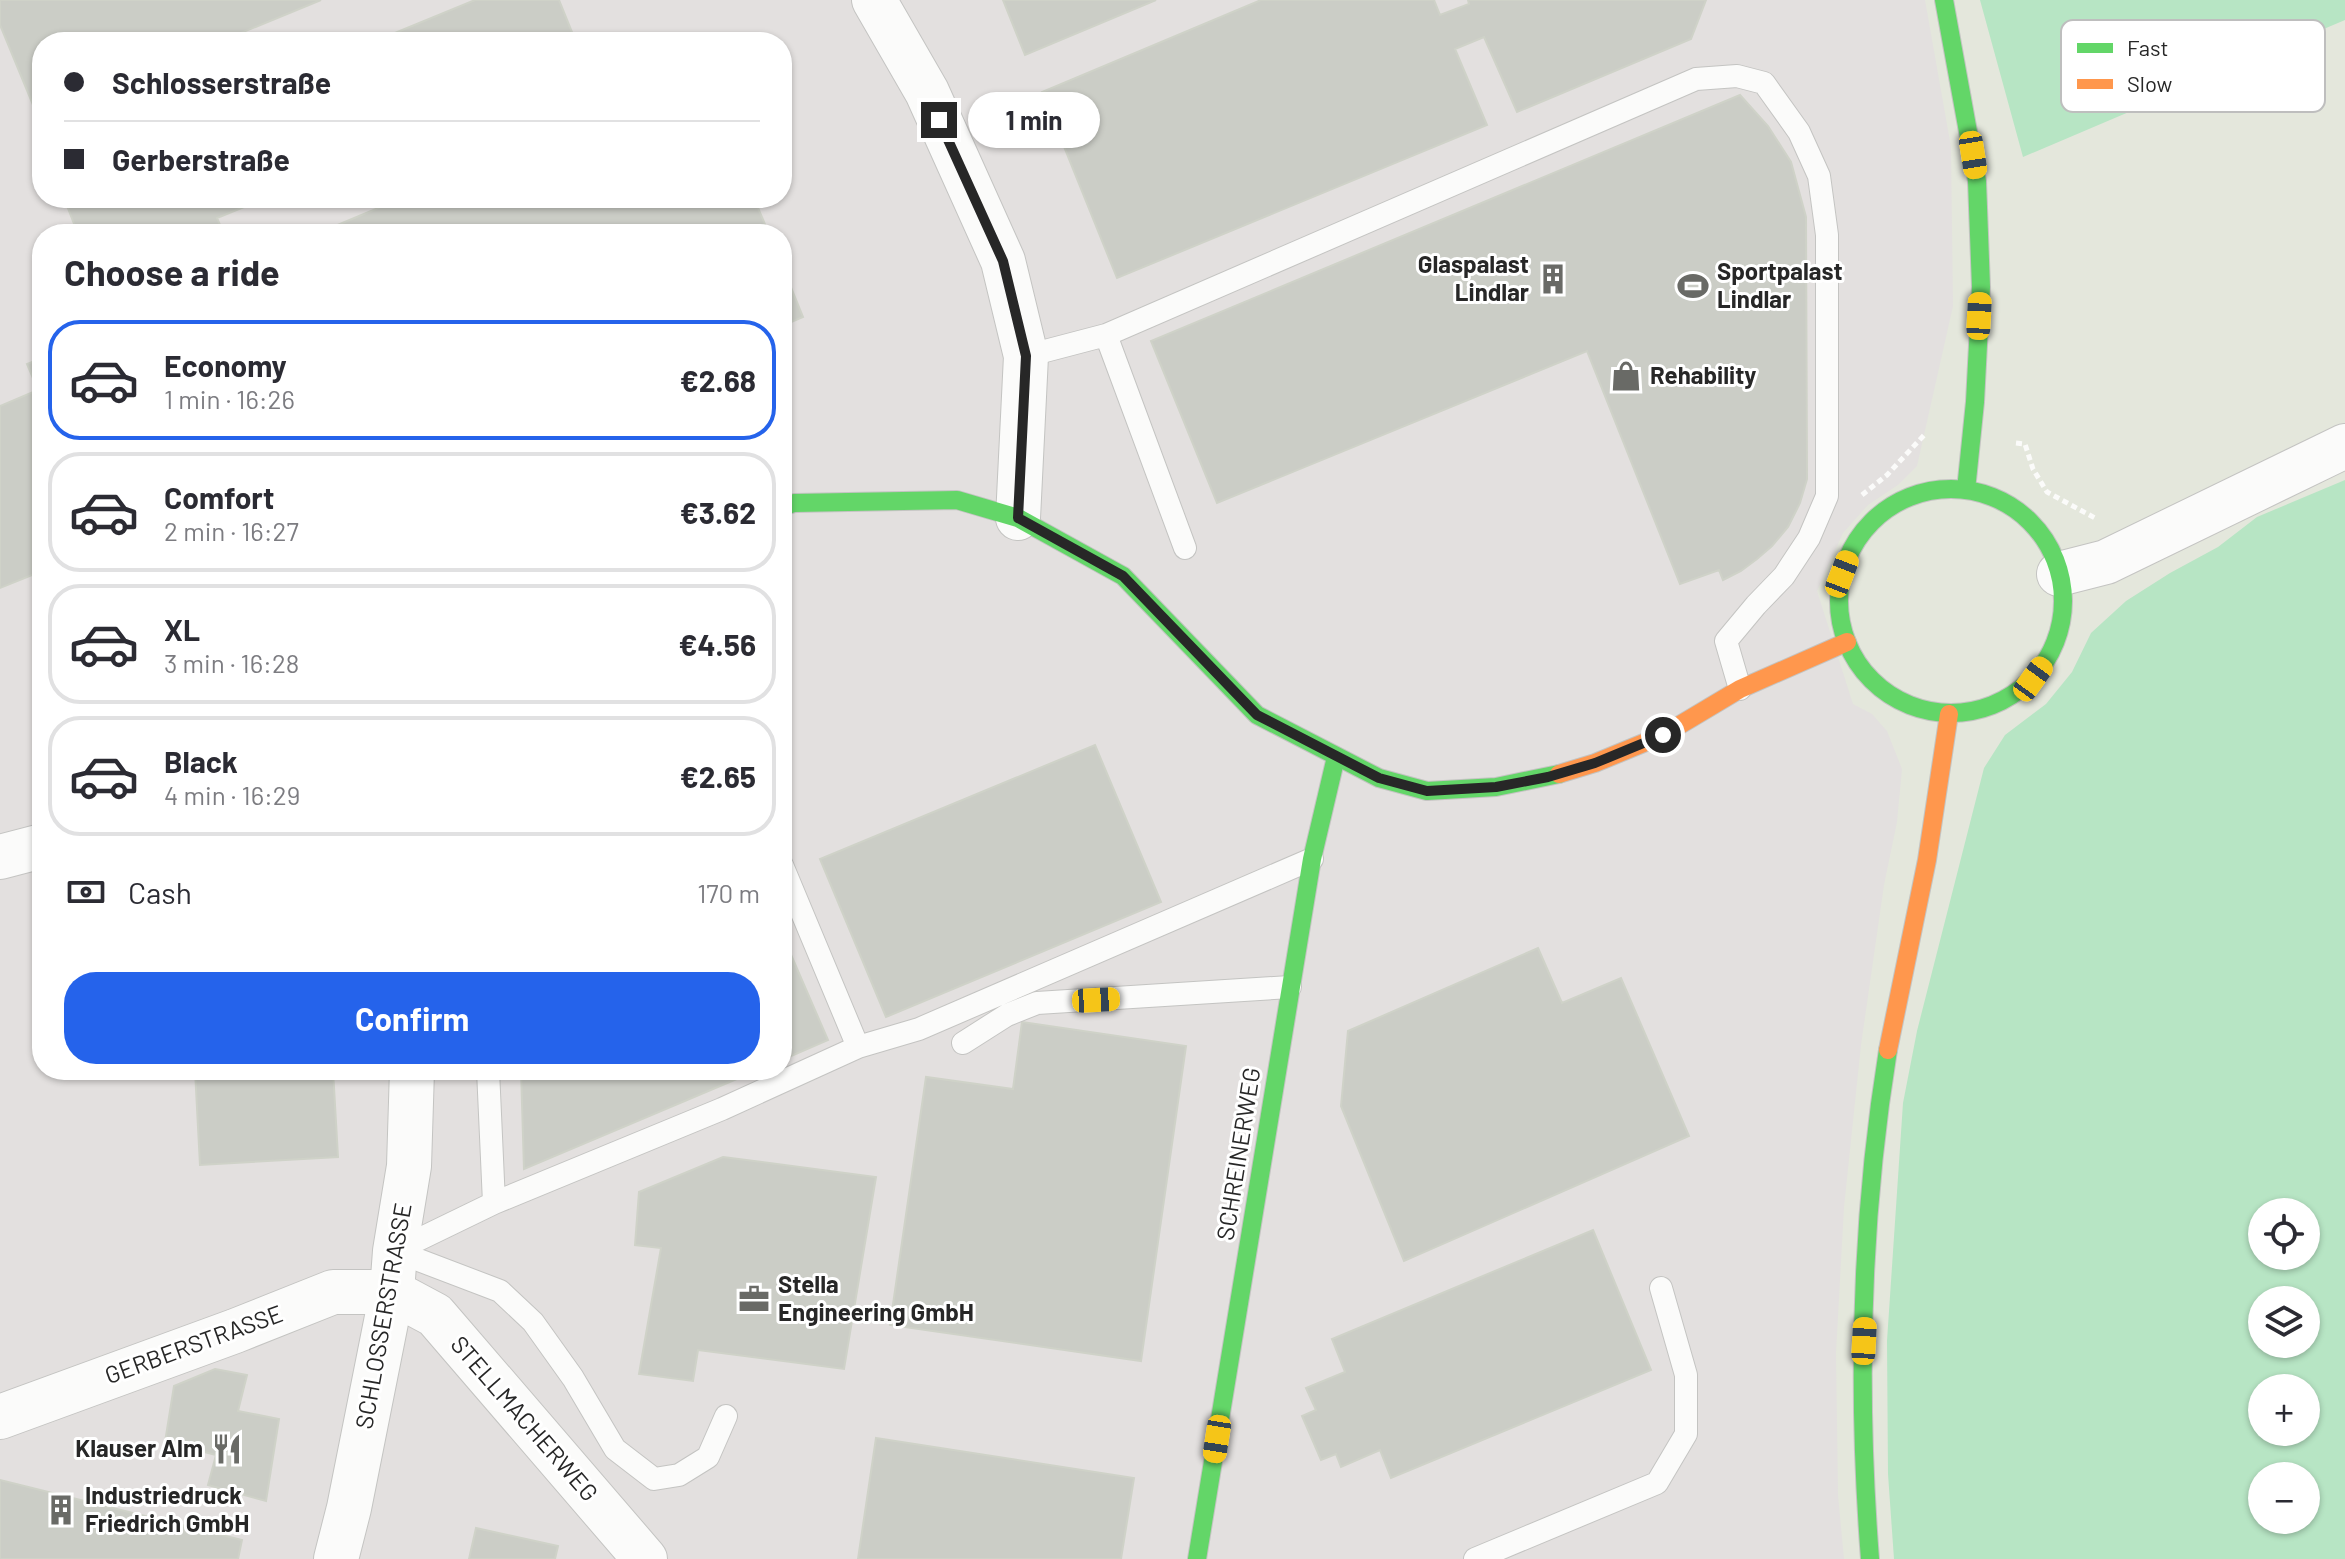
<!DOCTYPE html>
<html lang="en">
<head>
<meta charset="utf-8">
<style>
	:root { --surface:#fff; --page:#f7f7f7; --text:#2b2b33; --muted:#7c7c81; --line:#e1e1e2; --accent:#2563eb }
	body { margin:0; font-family:Barlow,sans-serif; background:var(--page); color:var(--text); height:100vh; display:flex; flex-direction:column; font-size:30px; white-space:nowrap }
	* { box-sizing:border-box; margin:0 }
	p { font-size:26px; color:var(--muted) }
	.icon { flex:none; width:44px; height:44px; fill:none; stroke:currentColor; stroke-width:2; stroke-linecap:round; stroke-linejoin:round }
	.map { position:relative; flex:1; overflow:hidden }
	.sheet { position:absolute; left:32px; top:224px; width:760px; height:856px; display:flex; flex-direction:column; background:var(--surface); border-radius:32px; box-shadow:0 2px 6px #0004 }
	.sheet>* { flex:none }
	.banner { position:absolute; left:32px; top:32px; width:760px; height:176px; border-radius:32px; box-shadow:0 2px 6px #0004; display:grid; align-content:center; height:176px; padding:0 32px; background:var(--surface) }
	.controls { position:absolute; left:2248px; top:1198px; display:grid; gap:16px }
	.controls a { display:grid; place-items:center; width:72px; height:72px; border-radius:50%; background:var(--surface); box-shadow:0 2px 6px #0004; font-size:40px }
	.end { position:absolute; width:36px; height:36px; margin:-18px; border:10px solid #272727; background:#fff; box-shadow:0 0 0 4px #fff }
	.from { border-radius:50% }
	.bubble { position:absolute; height:56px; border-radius:28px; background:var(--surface); box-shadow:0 2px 6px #0004; font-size:26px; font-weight:700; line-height:56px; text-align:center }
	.car { position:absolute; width:24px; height:48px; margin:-24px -12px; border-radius:10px; box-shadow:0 0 6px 2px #0007; background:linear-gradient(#f5c518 24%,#345 0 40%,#f5c518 0 76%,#345 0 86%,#f5c518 0) }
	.banner b { display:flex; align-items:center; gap:28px; height:76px; font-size:30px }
	.banner b+b { border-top:2px solid var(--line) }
	.banner i { width:20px; height:20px; background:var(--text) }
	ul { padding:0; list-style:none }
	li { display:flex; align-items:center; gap:24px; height:120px; margin:0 16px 12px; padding:0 16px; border:4px solid var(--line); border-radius:32px }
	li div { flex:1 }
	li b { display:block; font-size:30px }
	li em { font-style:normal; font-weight:700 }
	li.selected { border-color:var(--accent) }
	li>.icon { width:72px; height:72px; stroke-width:1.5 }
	h2 { padding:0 32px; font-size:36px; line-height:96px }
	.pay { display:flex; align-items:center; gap:20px; height:88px; padding:0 32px; font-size:30px }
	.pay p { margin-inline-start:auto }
	.action { display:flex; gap:16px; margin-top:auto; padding:16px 32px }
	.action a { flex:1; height:92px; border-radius:32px; background:var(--accent); color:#fff; font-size:32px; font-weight:700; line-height:92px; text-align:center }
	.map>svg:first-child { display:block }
	.industrial { fill:#e3e0df; fill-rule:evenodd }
	.green { fill:#b7e5c4; fill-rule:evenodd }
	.building { fill:#cbcdc6; stroke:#cfd2c8; stroke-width:2 }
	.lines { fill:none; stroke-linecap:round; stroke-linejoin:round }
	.lane-casing { stroke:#c4c4c2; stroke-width:24 }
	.street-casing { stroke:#c4c4c2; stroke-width:46 }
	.fast-casing { stroke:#c4c4c2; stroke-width:20 }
	.slow-casing { stroke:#c4c4c2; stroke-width:20 }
	.path { stroke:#fbfbfa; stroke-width:5; stroke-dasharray:6 4; stroke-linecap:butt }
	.lane { stroke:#fbfbfa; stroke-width:22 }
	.street { stroke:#fbfbfa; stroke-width:44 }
	.fast { stroke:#63d668; stroke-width:18 }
	.slow { stroke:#ff974d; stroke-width:18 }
	.route { stroke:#272727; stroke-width:10 }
	.labels { text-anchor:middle; stroke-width:6; stroke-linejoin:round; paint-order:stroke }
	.poi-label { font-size:24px; font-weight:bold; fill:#272727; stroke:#fff; text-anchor:start }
	.street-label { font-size:24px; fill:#272727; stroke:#fff }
	.key { fill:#fff; stroke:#bebebe; stroke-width:2 }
	.key-label { font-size:22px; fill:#272727 }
</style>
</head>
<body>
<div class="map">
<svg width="2345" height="1559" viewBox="0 0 2345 1559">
	<rect width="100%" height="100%" fill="#e4e7dc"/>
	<path class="industrial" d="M0 0H1925L1951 147 1953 306 1917 466 1898 485 1868 505 1843 533 1817 591 1853 704 1872 714 1887 731 1902 769 1897 822 1884 885 1861 1045 1844 1207 1836 1353 1838 1495 1844 1559H0ZM42 42H782V198H42ZM42 234H782V1070H42Z"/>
	<path class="green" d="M1980 0H2345V20L2023 157Z
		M2345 480V1559H1894L1888 1474 1887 1341 1903 1103 1917 1031 1984 768 2005 735 2046 704 2072 672 2091 633 2126 601 2170 573 2218 547 2257 517ZM2262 1212H2306V1256H2262ZM2262 1300H2306V1344H2262ZM2262 1388H2306V1432H2262ZM2262 1476H2306V1520H2262Z"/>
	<path class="building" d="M0 0H321L219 42H42V115L38 117 0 25Z
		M475 0H559L576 42H373Z
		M1003 0H1156L1025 55Z
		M1261 0H1434L1440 15 1469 4 1468 0H1706L1691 39 1517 112 1484 37 1455 49 1487 125 1117 278 1042 92Z
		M1740 95 1768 126 1791 162 1806 217 1807 479 1800 503 1788 527 1772 546 1757 559 1741 571 1723 580 1719 570 1680 584 1587 351 1217 503 1151 341Z
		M64 198H266L217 218 224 234H192L189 226 171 234H78Z
		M402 198H754L769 234H316Z
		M782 265 803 317 782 326Z
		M42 358V571L0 588V406L38 390 27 364Z
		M1095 745 1161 902 886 1017 820 859Z
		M782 934 828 1040 782 1060Z
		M1538 948 1562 1003 1621 978 1689 1136 1404 1261 1341 1106 1348 1031Z
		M1022 1022 1186 1046 1141 1361 890 1325 926 1077 1013 1089Z
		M195 1070H333L338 1157 200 1165Z
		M521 1070H758L524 1169Z
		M723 1157 876 1177 844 1369 698 1350 693 1381 639 1374 661 1248 635 1245 639 1192Z
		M1593 1230 1651 1370 1391 1478 1380 1450 1341 1467 1336 1454 1321 1460 1302 1416 1316 1410 1306 1388 1345 1372 1332 1339Z
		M215 1369 247 1375 238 1411 279 1419 266 1501 208 1485 216 1455 165 1442 174 1386Z
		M876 1438 1134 1478 1121 1559H858Z
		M0 1480 242 1540 238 1559H0Z
		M476 1528 558 1546 555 1559H469Z"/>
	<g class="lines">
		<g class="lane-casing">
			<path id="lane" d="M1106 335 1696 79 1737 76 1764 83 1799 132 1819 176 1827 235V496L1809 538 1784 576 1756 605 1726 641 1740 689
				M1026 356 1106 335 1185 548
				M782 865 858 1047
				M963 1043 1007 1015 1037 1003 1290 987
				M488 1070 494 1203
				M395 1251 494 1203 722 1109 858 1047 919 1029 1312 859
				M395 1251 500 1291 533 1322 573 1378 615 1449 654 1479 679 1475 708 1457 726 1416
				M1475 1559 1657 1483 1686 1434V1375L1661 1288"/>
		</g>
		<g class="street-casing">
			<path id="street" d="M874 0 927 92 1003 261 1026 356 1018 518
				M2059 574 2106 562 2345 446
				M0 857 42 846
				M0 1417 235 1331 333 1292H392L435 1315 645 1559
				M336 1559 349 1508 392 1292 395 1251 409 1166 412 1070"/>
		</g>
		<g class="fast-casing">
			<path id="fast" d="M1944 0 1977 181 1981 287 1975 402 1966 490
				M1839 601a112 112 0 1 1 224 0a112 112 0 1 1-224 0Z
				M782 507 794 503 957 500 1018 518 1123 576 1257 715 1379 778 1427 791 1496 787 1559 774
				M1197 1559 1312 859 1336 757
				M1870 1559C1857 1391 1861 1216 1888 1050"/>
		</g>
		<g class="slow-casing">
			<path id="slow" d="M1559 774 1595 763 1663 735 1740 689 1847 642
				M1888 1050 1927 860 1949 714"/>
		</g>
		<path class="path" d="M2016 443 2025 444 2033 469 2047 492 2095 518
			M1862 495 1887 475 1926 433"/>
		<use href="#lane" class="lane"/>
		<use href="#street" class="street"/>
		<use href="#fast" class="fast"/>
		<use href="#slow" class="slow"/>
	</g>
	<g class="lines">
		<path class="route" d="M939 120 1003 261 1026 356 1018 518 1123 576 1257 715 1379 778 1427 791 1496 787 1548 777 1595 763 1663 735"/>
	</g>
	<defs>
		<g id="building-bare" transform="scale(2.4)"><path d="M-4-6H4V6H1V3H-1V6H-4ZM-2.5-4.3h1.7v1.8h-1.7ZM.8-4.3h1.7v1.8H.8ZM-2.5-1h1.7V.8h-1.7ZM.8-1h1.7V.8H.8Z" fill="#696a66" stroke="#fff" stroke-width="2.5" paint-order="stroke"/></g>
		<g id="stadium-bare" transform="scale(2.4)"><path d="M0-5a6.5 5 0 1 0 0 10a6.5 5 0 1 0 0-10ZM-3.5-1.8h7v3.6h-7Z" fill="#696a66" stroke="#fff" stroke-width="2.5" paint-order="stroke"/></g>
		<g id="shop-bare" transform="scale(2.4)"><path d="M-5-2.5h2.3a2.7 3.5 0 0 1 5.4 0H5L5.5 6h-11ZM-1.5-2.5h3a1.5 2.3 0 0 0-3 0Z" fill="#696a66" stroke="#fff" stroke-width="2.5" paint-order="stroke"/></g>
		<g id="office-bare" transform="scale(2.4)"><path d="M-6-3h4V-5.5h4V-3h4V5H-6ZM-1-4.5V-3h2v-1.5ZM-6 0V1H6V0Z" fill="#696a66" stroke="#fff" stroke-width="2.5" paint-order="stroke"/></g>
		<g id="restaurant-bare" transform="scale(2.4)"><path d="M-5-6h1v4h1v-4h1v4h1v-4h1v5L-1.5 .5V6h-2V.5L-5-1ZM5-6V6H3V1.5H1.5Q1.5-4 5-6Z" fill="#696a66" stroke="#fff" stroke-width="2.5" paint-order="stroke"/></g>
	</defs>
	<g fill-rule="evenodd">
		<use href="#building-bare" x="1553" y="279"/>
		<use href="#stadium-bare" x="1693" y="286"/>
		<use href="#shop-bare" x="1626" y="376"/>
		<use href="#office-bare" x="754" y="1299"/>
		<use href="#restaurant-bare" x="227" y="1449"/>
		<use href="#building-bare" x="61" y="1510"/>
	</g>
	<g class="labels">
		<g class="poi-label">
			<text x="1529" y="273" text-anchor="end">Glaspalast<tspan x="1529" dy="28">Lindlar</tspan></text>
			<text x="1717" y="280">Sportpalast<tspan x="1717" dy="28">Lindlar</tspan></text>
			<text x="1650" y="384">Rehability</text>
			<text x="778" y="1293">Stella<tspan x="778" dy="28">Engineering GmbH</tspan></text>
			<text x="203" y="1457" text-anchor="end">Klauser Alm</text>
			<text x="85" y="1504">Industriedruck<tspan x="85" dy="28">Friedrich GmbH</tspan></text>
		</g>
		<g class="street-label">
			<text transform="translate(1239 1154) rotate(-81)" y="8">SCHREINERWEG</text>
			<text transform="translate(384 1316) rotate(-80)" y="8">SCHLOSSERSTRASSE</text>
			<text transform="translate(194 1345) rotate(-20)" y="8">GERBERSTRASSE</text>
			<text transform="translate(524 1419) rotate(49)" y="8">STELLMACHERWEG</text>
		</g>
	</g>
	<rect x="2061" y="20" width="264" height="92" rx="12" class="key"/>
	<rect x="2077" y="43" width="36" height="10" fill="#63d668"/>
	<rect x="2077" y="79" width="36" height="10" fill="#ff974d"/>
	<g class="key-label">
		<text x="2127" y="56">Fast</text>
		<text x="2127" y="92">Slow</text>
	</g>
</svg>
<div class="controls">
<a><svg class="icon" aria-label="locate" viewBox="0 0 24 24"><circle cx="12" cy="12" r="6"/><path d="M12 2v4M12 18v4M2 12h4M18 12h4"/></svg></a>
<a><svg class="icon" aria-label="layers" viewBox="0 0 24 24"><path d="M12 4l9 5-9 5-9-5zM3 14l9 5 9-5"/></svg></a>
<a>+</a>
<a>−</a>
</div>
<i class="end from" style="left:1663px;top:735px"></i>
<i class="end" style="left:939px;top:120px"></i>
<div class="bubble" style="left:968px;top:92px;width:132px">1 min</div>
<i class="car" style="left:1973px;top:155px;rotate:171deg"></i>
<i class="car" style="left:1979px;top:316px;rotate:3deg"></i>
<i class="car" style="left:1842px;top:574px;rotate:21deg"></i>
<i class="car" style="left:2033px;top:679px;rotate:36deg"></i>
<i class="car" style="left:1096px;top:1000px;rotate:87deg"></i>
<i class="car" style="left:1864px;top:1341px;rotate:3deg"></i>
<i class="car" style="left:1217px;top:1439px;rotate:189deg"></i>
<div class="banner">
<b><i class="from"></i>Schlosserstraße</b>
<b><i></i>Gerberstraße</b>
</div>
<section class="sheet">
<h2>Choose a ride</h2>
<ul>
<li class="selected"><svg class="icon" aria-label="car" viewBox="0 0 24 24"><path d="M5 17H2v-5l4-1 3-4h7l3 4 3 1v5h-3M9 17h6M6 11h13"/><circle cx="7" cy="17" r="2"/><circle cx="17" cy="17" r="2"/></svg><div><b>Economy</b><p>1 min · 16:26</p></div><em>€2.68</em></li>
<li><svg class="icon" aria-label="car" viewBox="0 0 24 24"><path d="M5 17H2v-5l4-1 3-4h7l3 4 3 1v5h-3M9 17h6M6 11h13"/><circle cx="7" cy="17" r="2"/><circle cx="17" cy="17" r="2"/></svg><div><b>Comfort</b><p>2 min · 16:27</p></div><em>€3.62</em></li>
<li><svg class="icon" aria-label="car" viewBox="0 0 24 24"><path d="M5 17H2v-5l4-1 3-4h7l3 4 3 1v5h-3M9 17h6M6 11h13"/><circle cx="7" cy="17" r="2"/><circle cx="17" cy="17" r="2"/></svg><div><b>XL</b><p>3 min · 16:28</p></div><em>€4.56</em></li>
<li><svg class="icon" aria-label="car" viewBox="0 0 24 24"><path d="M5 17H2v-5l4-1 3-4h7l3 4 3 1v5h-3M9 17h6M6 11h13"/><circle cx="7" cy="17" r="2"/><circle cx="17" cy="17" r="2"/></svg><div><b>Black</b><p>4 min · 16:29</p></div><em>€2.65</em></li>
</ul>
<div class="pay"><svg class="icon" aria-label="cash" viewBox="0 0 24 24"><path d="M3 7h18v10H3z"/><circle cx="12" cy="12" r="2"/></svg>Cash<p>170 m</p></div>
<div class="action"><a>Confirm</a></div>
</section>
</div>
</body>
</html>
